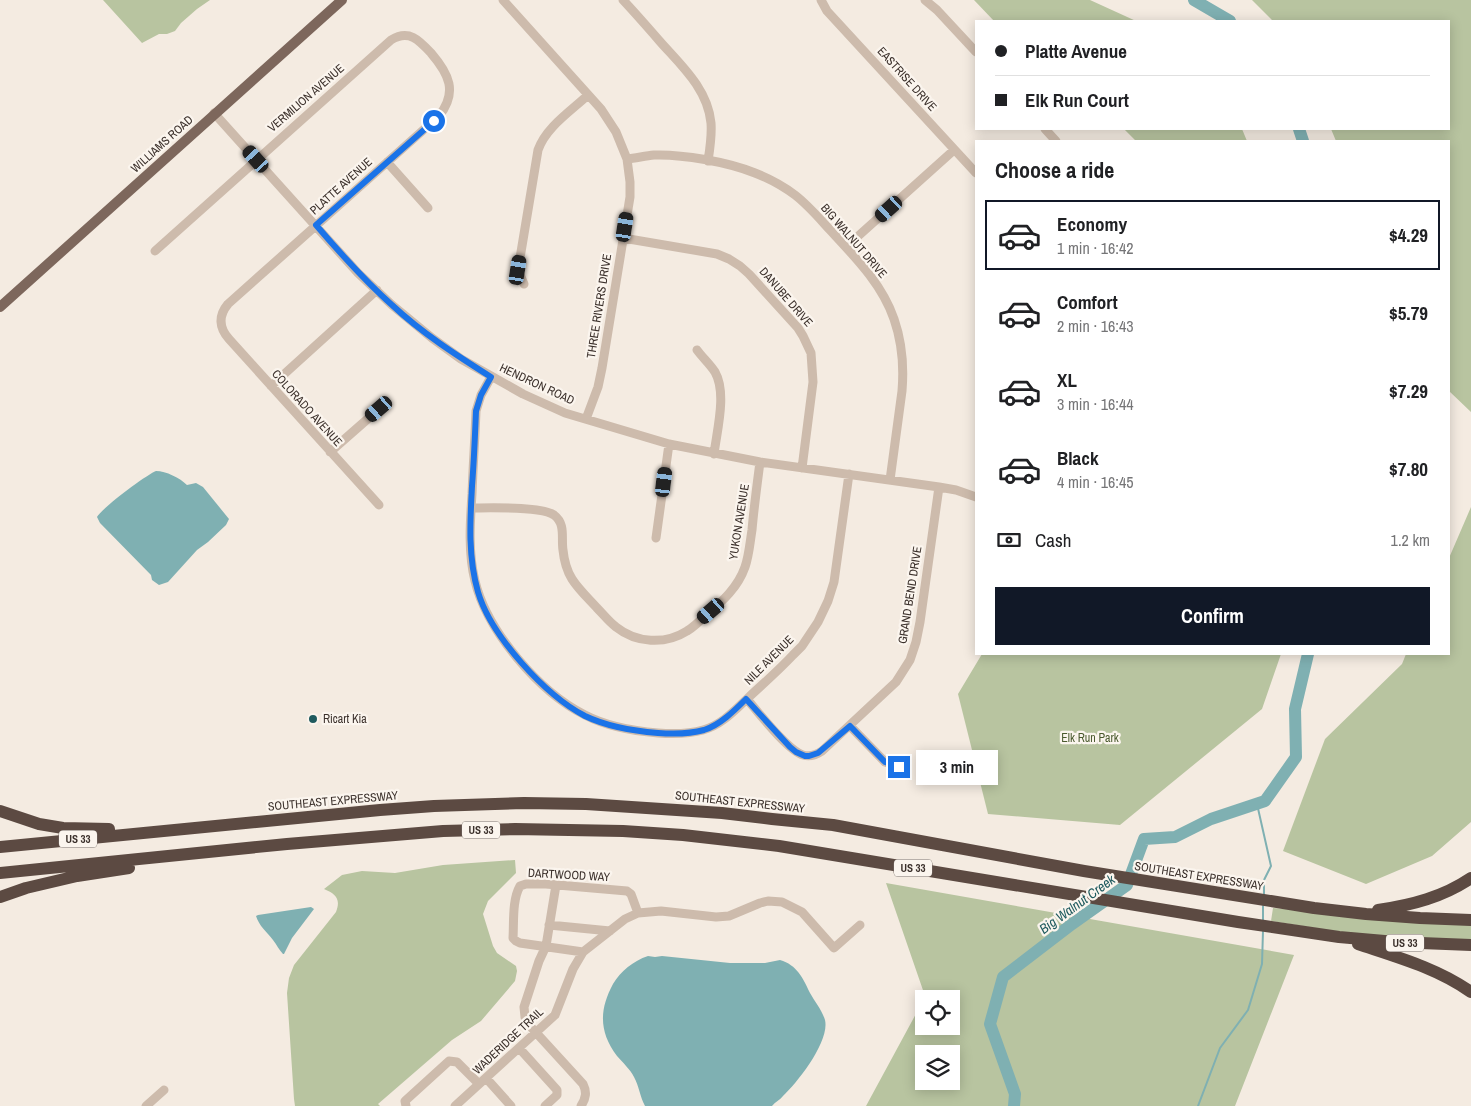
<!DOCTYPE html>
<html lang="en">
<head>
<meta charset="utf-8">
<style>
	:root { --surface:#fff; --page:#f2f2f2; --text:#202124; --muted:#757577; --line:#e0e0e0; --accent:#111827 }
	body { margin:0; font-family:"Archivo Narrow",sans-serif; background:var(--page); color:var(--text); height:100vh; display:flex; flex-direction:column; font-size:19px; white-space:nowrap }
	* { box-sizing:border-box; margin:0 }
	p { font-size:16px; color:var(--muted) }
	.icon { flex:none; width:28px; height:28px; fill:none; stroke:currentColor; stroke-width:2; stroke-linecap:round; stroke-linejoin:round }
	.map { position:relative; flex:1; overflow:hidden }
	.drawer { position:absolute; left:975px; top:140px; width:475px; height:515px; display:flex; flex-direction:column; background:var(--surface); border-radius:0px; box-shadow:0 2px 12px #0003 }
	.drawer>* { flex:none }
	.hud { position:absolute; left:975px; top:20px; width:475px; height:110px; border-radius:0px; box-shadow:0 2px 12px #0003; display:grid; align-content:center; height:110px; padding:0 20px; background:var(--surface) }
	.buttons { position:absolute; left:915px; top:990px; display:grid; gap:10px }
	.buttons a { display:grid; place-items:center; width:45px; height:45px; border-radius:0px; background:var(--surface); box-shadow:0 2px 12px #0003; font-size:25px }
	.end { position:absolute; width:22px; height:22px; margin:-11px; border:6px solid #1a73e8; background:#fff; box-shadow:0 0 0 2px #fff }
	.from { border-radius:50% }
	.bubble { position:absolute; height:35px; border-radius:0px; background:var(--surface); box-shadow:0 2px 12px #0003; font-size:16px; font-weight:700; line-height:35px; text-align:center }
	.car { position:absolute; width:15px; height:30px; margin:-15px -8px; border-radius:6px; box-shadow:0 0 4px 1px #0007; background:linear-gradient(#222 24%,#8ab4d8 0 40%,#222 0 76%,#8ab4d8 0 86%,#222 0) }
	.hud b { display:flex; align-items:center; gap:18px; height:48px; font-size:19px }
	.hud b+b { border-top:1px solid var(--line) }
	.hud i { width:12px; height:12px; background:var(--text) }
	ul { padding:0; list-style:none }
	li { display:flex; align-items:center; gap:15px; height:70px; margin:0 10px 8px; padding:0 10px; border:2px solid transparent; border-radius:0px }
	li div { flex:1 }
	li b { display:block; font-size:19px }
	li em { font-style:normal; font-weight:700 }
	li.active { border-color:var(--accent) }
	li>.icon { width:45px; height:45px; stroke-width:1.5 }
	h2 { padding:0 20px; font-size:22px; line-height:60px }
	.pay { display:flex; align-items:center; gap:12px; height:55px; padding:0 20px; font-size:19px }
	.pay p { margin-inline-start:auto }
	.button { display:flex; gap:10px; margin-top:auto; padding:10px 20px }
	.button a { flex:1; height:58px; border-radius:0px; background:var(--accent); color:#fff; font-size:20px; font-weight:700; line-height:58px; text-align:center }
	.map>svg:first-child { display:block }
	.green { fill:#b8c4a0; fill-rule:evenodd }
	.water { fill:#7fb0b2 }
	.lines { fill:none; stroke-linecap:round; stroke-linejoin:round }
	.stream { stroke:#7fb0b2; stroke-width:2 }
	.river { stroke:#7fb0b2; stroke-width:12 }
	.minor { stroke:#cdbbac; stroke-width:9 }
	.major { stroke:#7d675c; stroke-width:10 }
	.highway { stroke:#5c4a42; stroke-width:12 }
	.route { stroke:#1a73e8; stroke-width:6 }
	.poi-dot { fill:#1f5a5e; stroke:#fbf5ee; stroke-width:2 }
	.labels { text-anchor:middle; stroke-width:4.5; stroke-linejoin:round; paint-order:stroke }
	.shield { fill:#fbf5ee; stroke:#756b66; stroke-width:1 }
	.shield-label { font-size:11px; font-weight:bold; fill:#3b302b }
	.street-label { font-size:12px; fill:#3b302b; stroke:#fbf5ee }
	.poi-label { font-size:12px; fill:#3b302b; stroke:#fbf5ee; text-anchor:start }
	.park-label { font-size:12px; fill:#4a5a2e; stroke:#fbf5ee }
	.water-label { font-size:14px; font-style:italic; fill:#1f5a5e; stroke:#fbf5ee }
</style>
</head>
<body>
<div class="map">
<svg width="1471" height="1106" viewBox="0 0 1471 1106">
	<rect width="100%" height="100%" fill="#f4ebe1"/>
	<path class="green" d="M103 0H210L197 9 181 23 175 31 167 34H159L142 43Z
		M974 0H1090L1136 21H994Z
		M1252 0H1471V412L1449 391V141H1336L1331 129H1449V21H1273Z
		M1124 129H1242L1247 141H1136Z
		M1471 507V822L1432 856 1366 884 1283 851 1325 739 1402 664 1406 654H1449V558Z
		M982 654H1281L1262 709 1120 825 988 814 958 694Z
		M515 860 516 873 488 901 483 914 493 946 497 953 516 966 517 971 515 981 481 1021 452 1040 378 1104 380 1106H295L294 1099 287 993 289 978 294 965 336 912C341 899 336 894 324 889L342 875 362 871 395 873 443 865Z
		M886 883 1294 955 1235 1106H866L924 999V1026H951V999H924L925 996ZM924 1054H951V1081H924Z
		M1273 908 1471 924V941L1353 934 1271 921Z"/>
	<path class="water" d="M156 471C166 471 180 478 187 485L196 483 203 487 229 519 226 525 208 542 197 550 168 582 159 585 152 580 151 575 100 523 97 517C102 508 146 475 156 471Z
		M311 907 314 909 292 938 284 954H283C279 950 277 945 273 940 267 932 259 926 256 916L258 915Z
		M648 956 655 957 662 956 730 963H765L780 960C797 965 803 978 810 993 815 1002 822 1010 825 1020 830 1041 798 1082 783 1096 780 1100 775 1102 772 1106H645C640 1097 639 1086 634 1077 630 1069 623 1063 617 1056 599 1032 599 1010 613 984 621 971 633 961 648 956Z"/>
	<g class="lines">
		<path class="stream" d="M1257 804 1271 866 1264 880V894
			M1263 921V906
			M1198 1106 1220 1048 1248 1010 1262 964 1263 931"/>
		<path class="river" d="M1194 0 1230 21
			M1299 129 1303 141
			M1014 1106 1015 1094 990 1024 1003 977 1072 924 1127 885 1144 839 1175 837 1211 819 1265 801 1296 757 1295 709 1308 654"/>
		<path class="minor" d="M503 0 601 109 616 132 627 159 630 182V197L602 368 598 387 586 419
			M623 0C637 15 650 30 664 46 684 68 708 91 711 123 712 136 710 148 708 161
			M821 0 827 11 976 173
			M925 0 937 10 976 52
			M214 113 358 273 392 305 432 338 461 359 523 394 565 413 669 444 760 462 939 487 956 490 976 497
			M1045 129 1056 141
			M627 159C636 158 645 156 654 155 682 154 728 162 755 173 768 178 783 186 795 195 808 205 819 218 830 230 855 257 882 284 894 319 902 342 904 367 902 391L890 480
			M387 162 428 208
			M623 238 717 254 729 259 740 266 749 274 798 328 803 336 811 353 813 382 802 468
			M846 247 954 150
			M155 251 391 40C409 29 419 40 431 53 449 74 458 92 439 116L228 304C218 316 219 328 229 339L379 505
			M524 284 518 270 538 150C546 127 571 111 588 95
			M697 350C702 357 710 364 715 372 727 393 717 430 714 454
			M491 377 481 395 476 411C475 438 473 466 472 494 470 523 468 553 475 581 487 631 539 692 585 715 608 727 633 731 658 733 673 734 689 734 703 730 722 725 736 709 749 697 764 683 779 670 793 655L802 646 818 622 828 601 834 582 849 474
			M271 386 377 290
			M330 452 379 409
			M471 508C489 508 541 506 554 515 566 524 561 538 563 550 564 560 567 571 572 579 579 590 589 599 597 608 603 614 609 622 616 627 636 643 665 645 687 631 694 627 701 620 707 614 723 601 738 587 745 567 749 556 750 542 752 530 754 507 757 485 760 462
			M656 538 669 444
			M747 699C758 712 788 751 803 755 810 757 816 755 822 751L896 682 910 660 916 642 920 622 939 487
			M850 726 885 762 899 767
			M556 885 546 946 539 961 524 1007 525 1017 530 1026 583 1084C587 1092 586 1098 581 1106
			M549 925 610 931
			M583 952 520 943 516 941 513 938C514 922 512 900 520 886L526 884H546L627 891 631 894 638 913
			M519 1048 557 1090V1095L545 1106
			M486 1078 511 1106
			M146 1106 164 1090
			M406 1106 405 1101 449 1061 457 1062 479 1084
			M455 1106 555 1015 573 969 583 952 625 919 638 913 661 911 716 917 729 916 760 903 768 901 782 902 802 912 834 948 860 925"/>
		<path class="major" d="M0 307 342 0"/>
		<path class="highway" d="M0 811 39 824 63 828 109 829
			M0 847 380 810 434 806 524 803 586 804 722 813 772 819 833 825 1084 871 1314 908 1366 914 1420 918 1471 920
			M0 873 287 844 443 831 515 829 623 831 683 835 779 846 1238 922 1339 937 1396 942 1471 945
			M0 897 26 888 77 876 129 868
			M1378 910C1412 905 1443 897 1471 878
			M1358 944C1397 957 1437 968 1471 992"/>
	</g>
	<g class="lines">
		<path class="route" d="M434 121 316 225C340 253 365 281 392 305 422 333 456 355 491 377L481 395 476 411C475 436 474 461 472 486 470 522 468 557 478 592 491 636 545 695 585 716 608 727 633 731 658 733 673 734 690 734 704 730 720 725 734 711 746 699L790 747 796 752 805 756H809L818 753 850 726 885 762 899 767"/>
	</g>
	<circle class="poi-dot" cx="313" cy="719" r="5"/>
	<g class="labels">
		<g class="shield">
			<rect x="462" y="821.5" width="38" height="17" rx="4"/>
			<rect x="59" y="830.5" width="38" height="17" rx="4"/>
			<rect x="894" y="859.5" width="38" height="17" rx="4"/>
			<rect x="1386" y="934.5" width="38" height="17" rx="4"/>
		</g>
		<g class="shield-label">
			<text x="481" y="834">US 33</text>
			<text x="78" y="843">US 33</text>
			<text x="913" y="872">US 33</text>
			<text x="1405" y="947">US 33</text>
		</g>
		<g class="street-label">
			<text transform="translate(907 79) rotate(48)" y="4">EASTRISE DRIVE</text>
			<text transform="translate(306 98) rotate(-41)" y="4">VERMILION AVENUE</text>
			<text transform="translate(162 144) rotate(-42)" y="4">WILLIAMS ROAD</text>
			<text transform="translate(341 186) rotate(-42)" y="4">PLATTE AVENUE</text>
			<text transform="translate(854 241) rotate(49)" y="4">BIG WALNUT DRIVE</text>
			<text transform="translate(786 297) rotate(49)" y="4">DANUBE DRIVE</text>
			<text transform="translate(599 306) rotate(-81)" y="4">THREE RIVERS DRIVE</text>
			<text transform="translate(537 384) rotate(25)" y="4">HENDRON ROAD</text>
			<text transform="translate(307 408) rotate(48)" y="4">COLORADO AVENUE</text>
			<text transform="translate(739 522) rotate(-81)" y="4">YUKON AVENUE</text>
			<text transform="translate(910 595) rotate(-81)" y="4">GRAND BEND DRIVE</text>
			<text transform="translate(769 660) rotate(-45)" y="4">NILE AVENUE</text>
			<text transform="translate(333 801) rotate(-5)" y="4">SOUTHEAST EXPRESSWAY</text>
			<text transform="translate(740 802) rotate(6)" y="4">SOUTHEAST EXPRESSWAY</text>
			<text transform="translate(569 875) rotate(3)" y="4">DARTWOOD WAY</text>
			<text transform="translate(1199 876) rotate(9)" y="4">SOUTHEAST EXPRESSWAY</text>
			<text transform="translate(508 1041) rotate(-43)" y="4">WADERIDGE TRAIL</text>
		</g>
		<g class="poi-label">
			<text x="323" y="723">Ricart Kia</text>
		</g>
		<g class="park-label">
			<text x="1090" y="742">Elk Run Park</text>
		</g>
		<g class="water-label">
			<text transform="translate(1077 904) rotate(-36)" y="5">Big Walnut Creek</text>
		</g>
	</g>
</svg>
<div class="buttons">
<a><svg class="icon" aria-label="locate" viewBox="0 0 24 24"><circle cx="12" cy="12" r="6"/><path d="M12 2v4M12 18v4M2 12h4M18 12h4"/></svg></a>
<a><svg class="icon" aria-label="layers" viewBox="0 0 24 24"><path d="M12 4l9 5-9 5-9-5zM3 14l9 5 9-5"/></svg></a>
</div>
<i class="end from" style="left:434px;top:121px"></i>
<i class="end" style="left:899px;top:767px"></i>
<div class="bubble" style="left:916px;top:750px;width:82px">3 min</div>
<i class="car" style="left:256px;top:159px;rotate:318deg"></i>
<i class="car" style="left:889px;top:209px;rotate:228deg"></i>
<i class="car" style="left:625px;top:227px;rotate:9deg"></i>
<i class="car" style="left:518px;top:270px;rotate:9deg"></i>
<i class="car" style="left:379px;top:409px;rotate:229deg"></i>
<i class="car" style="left:664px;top:482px;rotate:7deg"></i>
<i class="car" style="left:711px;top:611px;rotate:229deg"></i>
<div class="hud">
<b><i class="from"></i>Platte Avenue</b>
<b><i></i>Elk Run Court</b>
</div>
<section class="drawer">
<h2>Choose a ride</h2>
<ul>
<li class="active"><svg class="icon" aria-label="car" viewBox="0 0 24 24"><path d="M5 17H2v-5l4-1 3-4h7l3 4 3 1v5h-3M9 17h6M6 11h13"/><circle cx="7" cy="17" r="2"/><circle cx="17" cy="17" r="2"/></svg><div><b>Economy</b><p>1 min · 16:42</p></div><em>$4.29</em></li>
<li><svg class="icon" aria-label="car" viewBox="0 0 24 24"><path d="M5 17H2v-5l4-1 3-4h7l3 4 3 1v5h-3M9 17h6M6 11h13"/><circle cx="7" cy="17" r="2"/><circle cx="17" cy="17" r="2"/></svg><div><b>Comfort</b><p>2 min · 16:43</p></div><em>$5.79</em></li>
<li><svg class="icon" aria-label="car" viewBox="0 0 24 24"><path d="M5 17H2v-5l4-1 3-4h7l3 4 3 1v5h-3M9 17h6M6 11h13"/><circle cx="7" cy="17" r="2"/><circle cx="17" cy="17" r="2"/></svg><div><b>XL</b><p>3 min · 16:44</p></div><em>$7.29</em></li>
<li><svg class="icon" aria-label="car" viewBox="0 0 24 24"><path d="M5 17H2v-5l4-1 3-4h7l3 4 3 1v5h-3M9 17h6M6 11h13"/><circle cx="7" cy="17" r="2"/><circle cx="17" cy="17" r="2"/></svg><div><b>Black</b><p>4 min · 16:45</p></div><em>$7.80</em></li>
</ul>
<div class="pay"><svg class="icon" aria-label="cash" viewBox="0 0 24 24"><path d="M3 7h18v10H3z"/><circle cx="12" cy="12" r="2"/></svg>Cash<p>1.2 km</p></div>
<div class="button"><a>Confirm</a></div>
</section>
</div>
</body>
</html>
